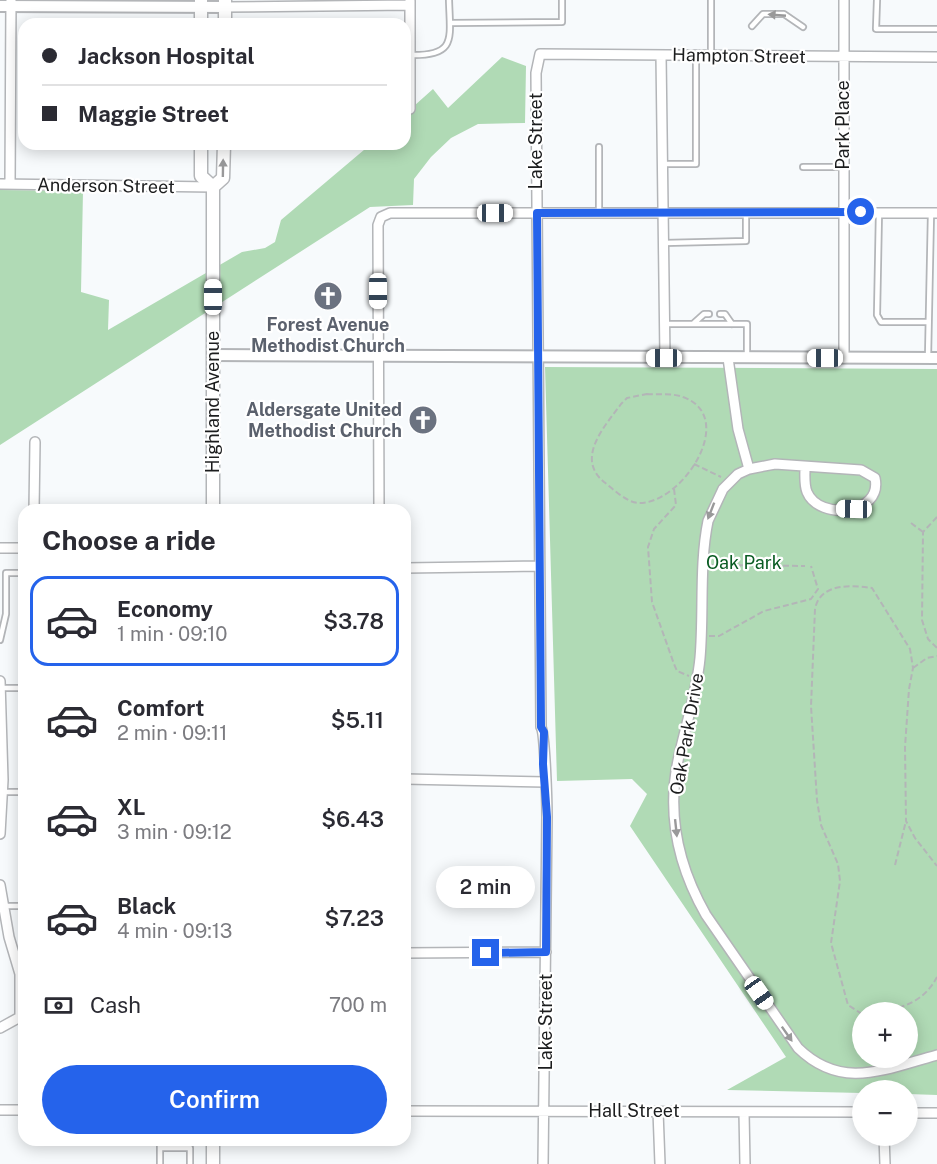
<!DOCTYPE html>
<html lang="en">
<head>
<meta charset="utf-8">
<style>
	:root { --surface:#fff; --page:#f2f2f3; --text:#2b2b33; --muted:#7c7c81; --line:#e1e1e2; --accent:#2563eb }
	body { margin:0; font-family:"Public Sans",sans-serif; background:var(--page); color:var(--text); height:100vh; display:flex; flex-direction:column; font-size:22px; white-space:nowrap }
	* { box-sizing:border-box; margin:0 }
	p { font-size:20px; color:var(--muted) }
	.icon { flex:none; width:33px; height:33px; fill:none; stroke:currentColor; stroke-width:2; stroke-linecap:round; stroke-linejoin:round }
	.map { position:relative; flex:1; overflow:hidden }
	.details { position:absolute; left:18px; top:504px; width:393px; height:642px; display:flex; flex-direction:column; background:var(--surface); border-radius:18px; box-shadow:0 3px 15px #0003 }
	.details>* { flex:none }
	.banner { position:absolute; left:18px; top:18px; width:393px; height:132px; border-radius:18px; box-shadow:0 3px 15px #0003; display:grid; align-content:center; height:132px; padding:0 24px; background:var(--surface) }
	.buttons { position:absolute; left:852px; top:1002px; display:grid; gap:12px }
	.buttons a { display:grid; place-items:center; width:66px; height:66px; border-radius:50%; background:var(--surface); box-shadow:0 3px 15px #0003; font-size:30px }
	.end { position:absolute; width:27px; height:27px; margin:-14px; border:8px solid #2563eb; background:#fff; box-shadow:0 0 0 3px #fff }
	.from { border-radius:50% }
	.bubble { position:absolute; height:42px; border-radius:21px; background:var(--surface); box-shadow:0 3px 15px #0003; font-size:20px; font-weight:600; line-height:42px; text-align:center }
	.car { position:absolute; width:18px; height:36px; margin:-18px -9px; border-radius:8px; box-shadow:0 0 4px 2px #0007; background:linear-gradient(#fff 24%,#345 0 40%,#fff 0 76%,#345 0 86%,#fff 0) }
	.banner b { display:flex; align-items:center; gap:21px; height:57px; font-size:22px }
	.banner b+b { border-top:2px solid var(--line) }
	.banner i { width:15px; height:15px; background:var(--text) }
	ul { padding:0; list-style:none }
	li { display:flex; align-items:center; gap:18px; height:90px; margin:0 12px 9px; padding:0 12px; border:3px solid transparent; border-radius:18px }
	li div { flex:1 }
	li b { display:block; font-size:22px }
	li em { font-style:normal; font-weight:600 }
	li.selected { border-color:var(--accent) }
	li>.icon { width:54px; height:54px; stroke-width:1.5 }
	h2 { padding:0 24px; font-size:27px; line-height:72px }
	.pay { display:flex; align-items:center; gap:15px; height:66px; padding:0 24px; font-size:22px }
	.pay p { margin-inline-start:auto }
	.cta { display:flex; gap:12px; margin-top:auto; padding:12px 24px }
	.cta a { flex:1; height:69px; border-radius:36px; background:var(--accent); color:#fff; font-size:24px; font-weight:600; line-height:69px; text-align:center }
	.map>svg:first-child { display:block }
	.green { fill:#b0dab5; fill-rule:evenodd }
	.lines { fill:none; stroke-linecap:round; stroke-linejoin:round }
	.service-casing { stroke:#b3b5b8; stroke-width:8 }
	.minor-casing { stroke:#b3b5b8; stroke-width:12 }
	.tertiary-casing { stroke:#b3b5b8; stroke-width:14 }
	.secondary-casing { stroke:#b3b5b8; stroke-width:15 }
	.path { stroke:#b3b5b7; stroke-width:2; stroke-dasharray:6 3; stroke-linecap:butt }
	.service { stroke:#fff; stroke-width:4.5 }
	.minor { stroke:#fff; stroke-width:9 }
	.tertiary { stroke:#fff; stroke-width:10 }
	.secondary { stroke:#fff; stroke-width:12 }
	.oneway { fill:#99999a }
	.route { stroke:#2563eb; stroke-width:8 }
	.labels { text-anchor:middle; stroke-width:4.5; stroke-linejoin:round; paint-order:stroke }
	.street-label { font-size:18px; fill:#1c1d1e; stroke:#fff }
	.worship-label { font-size:18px; font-weight:bold; fill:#5b616d; stroke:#fff }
	.park-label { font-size:18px; fill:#0a5c23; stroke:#fff }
</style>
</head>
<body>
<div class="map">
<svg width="937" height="1164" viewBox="0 0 937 1164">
	<rect width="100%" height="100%" fill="#f7fafc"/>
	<path class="green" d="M502 57 526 66 525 123 478 124 451 138 431 157 414 179 413 205 370 207 0 445V190L83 191 81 292 109 300 108 330 242 252 265 248 275 242 281 220 371 144H405V114L433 89 448 108Z
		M545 367 937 369V1095L908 1094V1090H862V1093L727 1090 786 1057 630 826 647 794 632 779 557 781ZM862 1012H908V1058H862Z"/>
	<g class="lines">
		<g class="service-casing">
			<path id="service" d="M877 0 876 29H937
				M450 23 562 22V0
				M752 26 763 14H784L803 27
				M711 54V0
				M410 55C457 56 450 39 449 0
				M662 164H696V56
				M803 167H843
				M599 212V147
				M879 212 877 315 881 322H928
				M664 243 746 241V212
				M720 314H725L732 324
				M694 323 704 314H709
				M664 324H747V358
				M928 358 931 213
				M0 640 6 614V573H24
				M0 688H24
				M2 792H24
				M2 906H24
				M160 1148H190V1164
				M160 1164V1140"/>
		</g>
		<g class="minor-casing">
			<path id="minor" d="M844 0V358
				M410 1V109
				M225 7 410 5
				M661 55 665 358
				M0 184 213 187
				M10 184 11 0
				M728 358 738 429 749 469
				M805 468C805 475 804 485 807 492 819 521 883 515 875 478L861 470 775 464 749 469 738 474 723 489 708 521C699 565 704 613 700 658 697 691 686 724 679 756 666 812 678 866 706 915L798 1048C842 1091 885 1069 937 1055
				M34 510 35 442
				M379 510 378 225 381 217 390 213H937
				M0 548H24
				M405 568 539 566
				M0 681 3 780 0 834
				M405 779 545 782
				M0 885 9 937 20 974V1017L0 1028
				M405 953 546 952
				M0 1110H24
				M405 1111 862 1112
				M658 1111 660 1164
				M744 1112 745 1164
				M908 1113H937
				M884 1136 885 1164
				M543 1164 547 817C547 804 545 733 541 727L536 73 540 54 937 57"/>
		</g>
		<g class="tertiary-casing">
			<path id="tertiary" d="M0 6 225 7
				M214 355 937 358"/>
		</g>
		<g class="secondary-casing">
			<path id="secondary" d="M201 24V0
				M225 24V0
				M201 144V176L213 187V510
				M213 187 223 178 224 144
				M213 1164V1140"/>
		</g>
		<path class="path" d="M647 394C659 395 673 393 683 397 739 417 682 505 638 503 626 502 613 489 604 482 575 458 605 426 621 404L627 398Z
			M694 464 721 477
			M674 489 676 505 654 529 648 547 652 602 674 664 677 671 689 676
			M937 517 923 532 922 620 928 639 937 648
			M911 523 923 532
			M711 565 805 566
			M709 636H719L764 611 811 599 818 589 811 566
			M913 668 927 658 937 656
			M895 865 906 821
			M881 1012C906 1007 925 1000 937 977
			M862 1014 848 1005 831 943 840 881 838 864 821 825 817 800 811 706 815 609C820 583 851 585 872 588L910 649 913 668 909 689 905 747 906 821 915 838 937 866"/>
		<use href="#service" class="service"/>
		<use href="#minor" class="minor"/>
		<use href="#tertiary" class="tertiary"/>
		<use href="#secondary" class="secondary"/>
	</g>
	<defs><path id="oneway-solid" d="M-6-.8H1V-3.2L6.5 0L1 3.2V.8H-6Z" transform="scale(1.5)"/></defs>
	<g class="oneway">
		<use href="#oneway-solid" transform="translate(777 15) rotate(-175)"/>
		<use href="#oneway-solid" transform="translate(223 168) rotate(-89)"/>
		<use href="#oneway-solid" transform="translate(711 511) rotate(111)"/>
		<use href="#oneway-solid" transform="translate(676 828) rotate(84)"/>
		<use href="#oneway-solid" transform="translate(787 1034) rotate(55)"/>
	</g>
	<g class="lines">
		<path class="route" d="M486 953 546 952 547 817 543 764 544 732 541 727 537 213 861 212"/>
	</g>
	<defs>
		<g id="church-disc" transform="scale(1.5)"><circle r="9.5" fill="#6b7280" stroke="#fff"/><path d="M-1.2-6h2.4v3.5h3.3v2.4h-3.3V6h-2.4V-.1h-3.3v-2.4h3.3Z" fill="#fff"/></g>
	</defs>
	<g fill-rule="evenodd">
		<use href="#church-disc" x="328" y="296"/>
		<use href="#church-disc" x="423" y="420"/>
	</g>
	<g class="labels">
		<g class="street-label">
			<text transform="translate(739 56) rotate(1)" y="6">Hampton Street</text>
			<text transform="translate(843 125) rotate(-90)" y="6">Park Place</text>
			<text transform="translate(536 141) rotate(-90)" y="6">Lake Street</text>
			<text transform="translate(106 186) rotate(1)" y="6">Anderson Street</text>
			<text transform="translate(213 402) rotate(-90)" y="6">Highland Avenue</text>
			<text transform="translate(687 734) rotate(-80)" y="6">Oak Park Drive</text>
			<text transform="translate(546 1022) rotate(-90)" y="6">Lake Street</text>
			<text x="634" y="1117">Hall Street</text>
		</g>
		<g class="worship-label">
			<text x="328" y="331">Forest Avenue<tspan x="328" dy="21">Methodist Church</tspan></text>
			<text x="402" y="416" text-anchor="end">Aldersgate United<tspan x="402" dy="21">Methodist Church</tspan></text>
		</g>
		<g class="park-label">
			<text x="744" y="569">Oak Park</text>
		</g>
	</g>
</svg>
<div class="buttons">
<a>+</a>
<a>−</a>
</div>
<i class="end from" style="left:861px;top:212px"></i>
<i class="end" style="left:486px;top:953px"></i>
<div class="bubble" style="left:436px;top:866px;width:99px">2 min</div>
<i class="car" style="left:495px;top:213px;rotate:90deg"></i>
<i class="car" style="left:378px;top:291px;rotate:180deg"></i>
<i class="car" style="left:213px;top:297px;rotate:0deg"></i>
<i class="car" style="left:664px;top:358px;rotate:270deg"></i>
<i class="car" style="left:825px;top:358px;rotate:270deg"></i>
<i class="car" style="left:854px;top:509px;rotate:271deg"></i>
<i class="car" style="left:759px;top:993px;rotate:145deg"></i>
<div class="banner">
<b><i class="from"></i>Jackson Hospital</b>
<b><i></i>Maggie Street</b>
</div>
<section class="details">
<h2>Choose a ride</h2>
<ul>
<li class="selected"><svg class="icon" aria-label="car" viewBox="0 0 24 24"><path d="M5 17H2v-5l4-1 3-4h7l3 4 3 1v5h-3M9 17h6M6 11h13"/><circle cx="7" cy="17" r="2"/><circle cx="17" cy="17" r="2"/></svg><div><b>Economy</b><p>1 min · 09:10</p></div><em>$3.78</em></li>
<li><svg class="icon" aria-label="car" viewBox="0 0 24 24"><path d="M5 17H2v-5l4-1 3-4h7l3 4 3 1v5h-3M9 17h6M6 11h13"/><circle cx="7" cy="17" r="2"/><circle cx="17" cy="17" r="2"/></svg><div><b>Comfort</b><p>2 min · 09:11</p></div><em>$5.11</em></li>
<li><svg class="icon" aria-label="car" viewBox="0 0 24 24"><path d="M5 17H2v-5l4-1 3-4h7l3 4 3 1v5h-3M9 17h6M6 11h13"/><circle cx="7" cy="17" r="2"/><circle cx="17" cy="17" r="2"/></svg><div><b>XL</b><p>3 min · 09:12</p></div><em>$6.43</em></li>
<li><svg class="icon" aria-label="car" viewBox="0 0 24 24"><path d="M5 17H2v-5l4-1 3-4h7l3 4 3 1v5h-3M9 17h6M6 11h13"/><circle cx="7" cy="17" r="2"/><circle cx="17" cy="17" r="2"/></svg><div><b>Black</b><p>4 min · 09:13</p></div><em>$7.23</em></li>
</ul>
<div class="pay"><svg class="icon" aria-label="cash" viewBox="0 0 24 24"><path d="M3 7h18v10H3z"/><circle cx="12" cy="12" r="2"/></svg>Cash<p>700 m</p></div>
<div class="cta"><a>Confirm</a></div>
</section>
</div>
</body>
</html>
